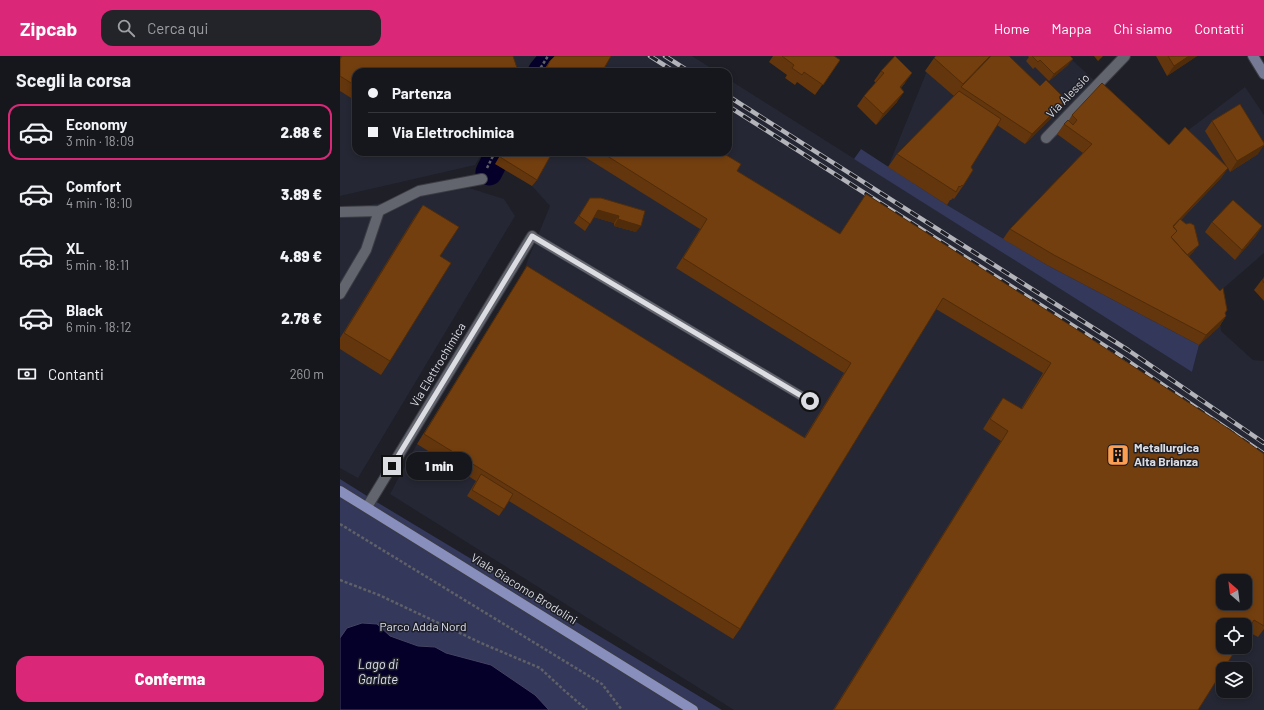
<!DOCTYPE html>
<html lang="it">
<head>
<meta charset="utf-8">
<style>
	:root { --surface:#16171d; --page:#23242a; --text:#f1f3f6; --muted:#9e9fa4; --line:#35363b; --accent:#db2777 }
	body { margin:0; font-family:Barlow,sans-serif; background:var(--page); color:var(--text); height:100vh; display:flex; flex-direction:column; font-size:15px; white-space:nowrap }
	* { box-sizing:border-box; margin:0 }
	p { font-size:13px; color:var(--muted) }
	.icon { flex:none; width:22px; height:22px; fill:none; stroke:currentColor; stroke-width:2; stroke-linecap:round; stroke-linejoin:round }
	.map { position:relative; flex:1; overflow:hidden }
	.details { display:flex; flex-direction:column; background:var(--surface); width:340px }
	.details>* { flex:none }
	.top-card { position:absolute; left:12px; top:12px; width:380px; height:88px; border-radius:12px; box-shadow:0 2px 6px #0003,0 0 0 1px var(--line); display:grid; align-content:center; height:88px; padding:0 16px; background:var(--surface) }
	.needle { width:26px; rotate:332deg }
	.buttons { position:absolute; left:876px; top:518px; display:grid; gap:8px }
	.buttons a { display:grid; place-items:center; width:36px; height:36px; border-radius:8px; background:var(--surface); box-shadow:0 2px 6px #0003,0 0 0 1px var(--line); font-size:20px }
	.end { position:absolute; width:18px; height:18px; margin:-9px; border:5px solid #dcdde3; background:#111; box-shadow:0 0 0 2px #111 }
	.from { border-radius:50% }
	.bubble { position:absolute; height:28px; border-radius:12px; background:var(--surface); box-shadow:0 2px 6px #0003,0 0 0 1px var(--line); font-size:13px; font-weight:800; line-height:28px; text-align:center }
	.top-card b { display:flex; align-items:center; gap:14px; height:38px; font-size:15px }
	.top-card b+b { border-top:1px solid var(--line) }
	.top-card i { width:10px; height:10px; background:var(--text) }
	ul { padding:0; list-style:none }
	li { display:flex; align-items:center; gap:12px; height:56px; margin:0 8px 6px; padding:0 8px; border:2px solid transparent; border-radius:12px }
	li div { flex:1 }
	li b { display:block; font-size:15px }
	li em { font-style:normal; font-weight:800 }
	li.active { border-color:var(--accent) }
	li>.icon { width:36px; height:36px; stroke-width:1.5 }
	h2 { padding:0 16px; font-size:18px; line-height:48px }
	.pay { display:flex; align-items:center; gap:10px; height:44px; padding:0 16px; font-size:15px }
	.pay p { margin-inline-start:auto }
	.action { display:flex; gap:8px; margin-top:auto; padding:8px 16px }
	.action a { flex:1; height:46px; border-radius:12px; background:var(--accent); color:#fff; font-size:16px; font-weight:800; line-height:46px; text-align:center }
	header { display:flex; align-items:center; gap:24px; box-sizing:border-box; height:56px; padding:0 20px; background:var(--accent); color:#fff }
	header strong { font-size:19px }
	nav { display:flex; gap:22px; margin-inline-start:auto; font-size:14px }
	.search { width:280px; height:36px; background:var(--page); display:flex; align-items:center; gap:10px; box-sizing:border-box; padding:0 14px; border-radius:12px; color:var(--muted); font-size:15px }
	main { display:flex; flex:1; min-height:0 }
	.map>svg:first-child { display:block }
	.built { fill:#252734; fill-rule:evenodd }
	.green { fill:#34385a }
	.water { fill:#050029; stroke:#464261 }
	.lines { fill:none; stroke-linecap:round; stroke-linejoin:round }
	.river { stroke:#050029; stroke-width:27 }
	.service-casing { stroke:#3b3c43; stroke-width:10 }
	.minor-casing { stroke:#3b3c43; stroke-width:12 }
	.secondary-casing { stroke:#3b3c43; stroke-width:12 }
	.primary-casing { stroke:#3b3c43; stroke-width:12 }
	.path { stroke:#5f6068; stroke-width:2.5; stroke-dasharray:3 2; stroke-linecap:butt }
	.service { stroke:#63656e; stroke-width:9 }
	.minor { stroke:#63656e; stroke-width:10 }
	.secondary { stroke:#767a95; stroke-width:10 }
	.primary { stroke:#898fbd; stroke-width:10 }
	.rail-casing { stroke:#b3b4ba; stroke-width:4.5 }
	.rail { stroke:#1e1f27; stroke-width:3; stroke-dasharray:9; stroke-linecap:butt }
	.wall { fill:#63360d }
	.shaded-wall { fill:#502c0a }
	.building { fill:#733f0f; stroke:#502c0a; fill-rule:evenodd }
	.route { stroke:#dcdde3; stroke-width:5 }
	.labels { text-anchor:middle; stroke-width:3; stroke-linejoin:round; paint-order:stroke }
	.street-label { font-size:12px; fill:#dcdde3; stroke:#1e1f27 }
	.poi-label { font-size:12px; font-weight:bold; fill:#dcdde3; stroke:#1e1f27; text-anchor:start }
	.park-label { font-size:12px; fill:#dee1f3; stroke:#1e1f27 }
	.water-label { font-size:13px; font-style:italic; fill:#dbdef0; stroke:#1e1f27 }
</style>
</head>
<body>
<header>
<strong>Zipcab</strong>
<div class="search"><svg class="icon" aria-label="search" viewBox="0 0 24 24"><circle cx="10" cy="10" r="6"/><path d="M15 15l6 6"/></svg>Cerca qui</div>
<nav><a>Home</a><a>Mappa</a><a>Chi siamo</a><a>Contatti</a></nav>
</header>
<main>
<section class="details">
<h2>Scegli la corsa</h2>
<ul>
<li class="active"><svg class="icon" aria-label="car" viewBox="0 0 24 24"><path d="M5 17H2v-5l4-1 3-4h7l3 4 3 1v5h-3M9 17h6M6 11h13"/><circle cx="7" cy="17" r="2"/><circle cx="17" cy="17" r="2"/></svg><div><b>Economy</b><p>3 min · 18:09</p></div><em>2.88 €</em></li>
<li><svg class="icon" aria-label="car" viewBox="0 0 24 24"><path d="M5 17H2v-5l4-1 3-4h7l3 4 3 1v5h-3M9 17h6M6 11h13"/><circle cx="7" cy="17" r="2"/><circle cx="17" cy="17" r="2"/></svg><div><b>Comfort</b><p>4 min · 18:10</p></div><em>3.89 €</em></li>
<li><svg class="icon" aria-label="car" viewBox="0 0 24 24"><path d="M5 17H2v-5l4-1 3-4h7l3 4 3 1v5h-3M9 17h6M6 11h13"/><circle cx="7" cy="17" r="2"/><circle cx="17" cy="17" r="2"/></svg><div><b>XL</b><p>5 min · 18:11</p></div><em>4.89 €</em></li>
<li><svg class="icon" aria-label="car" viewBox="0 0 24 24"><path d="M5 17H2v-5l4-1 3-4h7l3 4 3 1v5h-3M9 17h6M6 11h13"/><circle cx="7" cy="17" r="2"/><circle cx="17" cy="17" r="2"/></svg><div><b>Black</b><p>6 min · 18:12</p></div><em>2.78 €</em></li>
</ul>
<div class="pay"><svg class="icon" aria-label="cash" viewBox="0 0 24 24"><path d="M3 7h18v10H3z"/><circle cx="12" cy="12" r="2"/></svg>Contanti<p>260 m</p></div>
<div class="action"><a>Conferma</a></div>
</section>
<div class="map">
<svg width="924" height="654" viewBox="0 0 924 654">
	<rect width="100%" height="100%" fill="#1e1f27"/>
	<path class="built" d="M0 0H202L195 8 190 16H16V96H143L135 109 0 140Z
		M218 0H352L377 16H203Z
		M605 0H728L826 91 905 31 924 59V197L878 237 881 275 913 304 924 305V654H394L50 438 77 388 181 221 210 150 192 130 155 108 162 96H388V23L852 316 859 289 707 209 607 149 548 111 587 15ZM883 525H905V547H883ZM883 569H905V591H883ZM883 613H905V635H883Z
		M129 132 164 143 175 160 18 422 0 412V154Z"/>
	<path class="green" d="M521 93 607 149 707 209 859 289 852 316 514 103Z
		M0 423 35 445 382 654H0Z"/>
	<path class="water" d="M22 567 37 568 50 580 78 590 95 591 106 597 151 609 195 639 209 654H0V582L7 572Z"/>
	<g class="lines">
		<path class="river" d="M201 16 214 0
			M149 116 159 96"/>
		<g class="service-casing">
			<path id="service" d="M192 180 470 345"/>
		</g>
		<g class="minor-casing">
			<path id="minor" d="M706 82 785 0
				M0 156 39 155 79 135 142 123
				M0 238 26 194 39 155
				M27 451 192 180"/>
		</g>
		<g class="secondary-casing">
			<path id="secondary" d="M913 0 924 18"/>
		</g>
		<g class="primary-casing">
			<path id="primary" d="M0 435 353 654"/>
		</g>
		<path class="path" d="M198 16 208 0
			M147 112 155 96
			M0 468 262 628 282 654
			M0 524 39 539 141 587 200 612 226 636 247 654"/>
		<use href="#service" class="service"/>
		<use href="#minor" class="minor"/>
		<use href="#secondary" class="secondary"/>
		<use href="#primary" class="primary"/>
		<g class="rail-casing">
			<path id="rail" d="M310 0 335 16
				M325 0 350 16
				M388 40 788 294 924 387
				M388 50 782 301 924 398"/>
		</g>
		<use href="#rail" class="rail"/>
	</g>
	<path class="wall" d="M1 0H173L16 16V45L0 35V2Z
		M433 0H494L500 4 475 39 457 26 455 29 445 22 447 19 429 6Z
		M688 0H730L728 9 709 25 695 11 693 13 686 5 689 1Z
		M754 0H763L758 5Z
		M816 0H857L827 20Z
		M594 2 700 30 726 44 718 55 685 88 657 69 631 111 623 130 614 143 613 142 611 144H610L607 149 548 111 557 98 614 40 585 15Z
		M210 5 262 16H202Z
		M541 15 565 27 561 32 557 46 536 69 517 50 524 40 536 27 534 25Z
		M732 59 829 89 887 111 865 75 872 65 918 98 890 116 888 112 881 122 841 164 854 195 849 200 885 258 886 260 879 271 859 289 707 209 663 183 670 173 743 97 717 78 724 68 729 64Z
		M95 96H107L103 101Z
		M162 96H210L197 124 192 130 155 108Z
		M237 96H381L397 115 500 178 526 138 924 398V573L918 581 907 575 858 654H493L661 385 643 373 656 352 663 342 681 353 703 317 596 253 400 573 393 583 169 445 159 460 127 440 136 425 77 388 180 221 187 210 464 382 504 317 336 212 360 173Z
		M250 142H261L296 176 274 170V167L254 161 245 175 234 167Z
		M83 149 50 305 41 319 0 293V282L74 162Z
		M872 166 922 170 915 181 895 204 865 176Z
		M924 221V245L914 234Z"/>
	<path class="shaded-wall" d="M849 0H857L827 20 834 10Z
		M733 3 728 9 709 25 714 18Z
		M572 17 565 27 552 41 560 31Z
		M564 36 557 46 536 69 543 58Z
		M726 44 718 55 685 88 692 78Z
		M924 89 918 98 890 116 897 105Z
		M888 112 881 122 831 174 833 170Z
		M258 154 279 160 274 167 253 161Z
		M278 163 301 170 296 176 274 170Z
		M922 170 915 181 895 204 902 194Z
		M859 189 854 195 839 208 844 201Z
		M886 260 879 271 859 289 866 279Z"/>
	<path class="building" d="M2 0H173L178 15V16H16V30L0 20V3Z
		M215 0H271L262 16H204L210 5Z
		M442 0H494L500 4 483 29 464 16 462 19 452 12 454 9Z
		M555 0 572 17 560 31 564 36 543 58 524 40 544 17 541 15Z
		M596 0H650L623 28 594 2Z
		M651 0H669L700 30 706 24 726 44 692 78 621 31Z
		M692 0H730L733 3 714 18 700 4 698 6Z
		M828 0H849L834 10Z
		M762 27 829 89 845 71 888 112 833 170 837 175 831 181 880 235 883 232 887 254 885 257 886 260 866 279 714 199 670 173 752 88 724 68 728 64 733 69 737 64 732 59Z
		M619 35 661 63 631 111 633 114 623 130 622 129 620 131 619 130 616 136 557 98Z
		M900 48 924 87V89L897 105 872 65Z
		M163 96H210L212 97 197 124 160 101Z
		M261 96H381L401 108 397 115 500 178 526 138 739 275 889 373 924 398V570L914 564 905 579V569H883V591H897L884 613H883V614L858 654H494L668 375 650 363 663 342 682 353 711 307 603 242 400 573 84 378 187 210 465 382 511 307 343 202 367 163ZM883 525H905V547H883Z
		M250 142H261L305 155 301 170 278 163 279 160 258 154 250 168 239 160Z
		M893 144 922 170 902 194 872 166Z
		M83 149 119 171 100 200 111 207 50 305 4 277Z
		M840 163 846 168 850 167 854 169 859 189 847 199 831 181 837 175 833 171Z
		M924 222V227L922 224Z
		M141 418 173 438 164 453 132 434Z"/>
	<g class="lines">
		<path class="route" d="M52 410 192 180 470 345"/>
	</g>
	<defs>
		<g id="building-square" transform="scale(1.15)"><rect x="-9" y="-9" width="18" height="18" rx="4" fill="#fb9e51" stroke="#1e1f27"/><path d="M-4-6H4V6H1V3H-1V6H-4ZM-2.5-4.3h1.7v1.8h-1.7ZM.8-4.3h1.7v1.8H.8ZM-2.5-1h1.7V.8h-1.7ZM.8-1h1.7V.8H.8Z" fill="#111"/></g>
	</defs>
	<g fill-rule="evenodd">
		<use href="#building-square" x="778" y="399"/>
	</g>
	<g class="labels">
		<g class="street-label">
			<text transform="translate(728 40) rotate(-46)" y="4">Via Alessio</text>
			<text transform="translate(98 309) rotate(-59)" y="4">Via Elettrochimica</text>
			<text transform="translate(184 533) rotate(32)" y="4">Viale Giacomo Brodolini</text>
		</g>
		<g class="poi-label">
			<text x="794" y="396">Metallurgica<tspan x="794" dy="14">Alta Brianza</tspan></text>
		</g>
		<g class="park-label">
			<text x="83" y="575">Parco Adda Nord</text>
		</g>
		<g class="water-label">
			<text x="38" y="613">Lago di<tspan x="38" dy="15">Garlate</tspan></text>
		</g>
	</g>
</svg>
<div class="buttons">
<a><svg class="needle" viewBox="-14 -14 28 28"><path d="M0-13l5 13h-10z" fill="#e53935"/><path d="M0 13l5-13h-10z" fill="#9e9fa4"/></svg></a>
<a><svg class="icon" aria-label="locate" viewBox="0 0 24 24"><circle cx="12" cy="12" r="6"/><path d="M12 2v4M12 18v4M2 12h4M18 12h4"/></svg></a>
<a><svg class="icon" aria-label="layers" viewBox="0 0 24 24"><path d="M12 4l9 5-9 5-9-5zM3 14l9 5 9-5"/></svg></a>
</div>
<i class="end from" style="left:470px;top:345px"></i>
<i class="end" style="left:52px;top:410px"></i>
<div class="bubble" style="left:66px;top:396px;width:66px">1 min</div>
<div class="top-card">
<b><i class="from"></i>Partenza</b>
<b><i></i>Via Elettrochimica</b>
</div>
</div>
</main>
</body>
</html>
